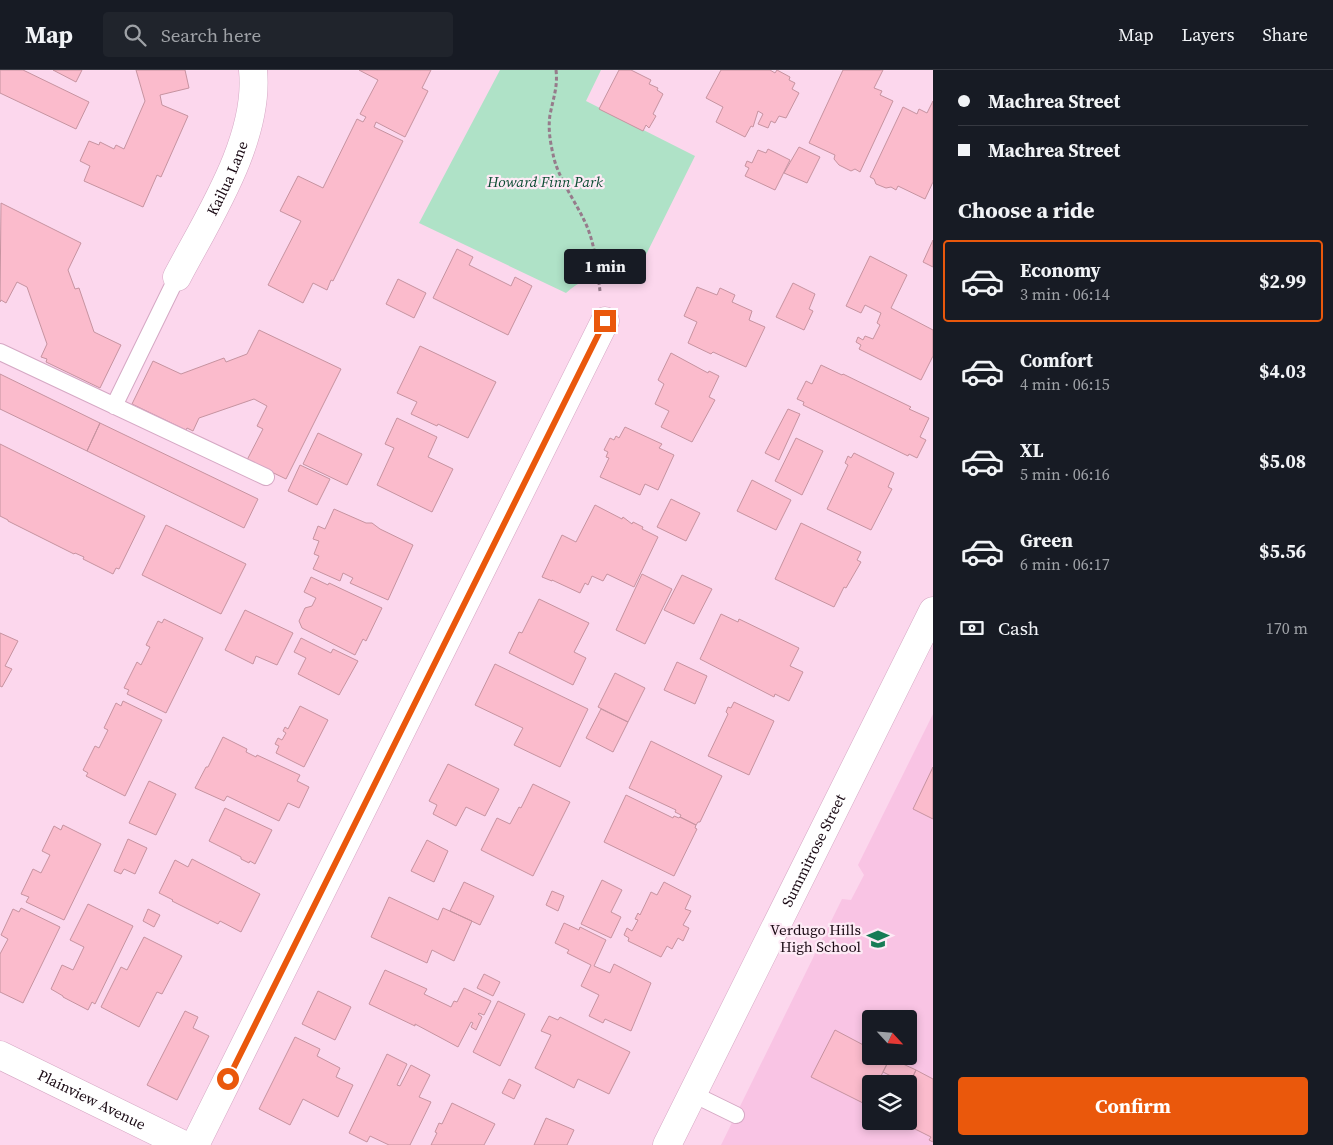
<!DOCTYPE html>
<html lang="en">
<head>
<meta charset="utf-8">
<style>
	:root { --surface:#171b24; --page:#20242c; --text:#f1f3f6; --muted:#9ea1a6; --line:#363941; --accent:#ea580c }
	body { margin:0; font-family:"Source Serif 4",serif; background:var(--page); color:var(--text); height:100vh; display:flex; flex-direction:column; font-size:19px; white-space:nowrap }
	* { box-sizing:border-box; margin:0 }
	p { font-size:16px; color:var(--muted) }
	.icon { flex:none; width:28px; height:28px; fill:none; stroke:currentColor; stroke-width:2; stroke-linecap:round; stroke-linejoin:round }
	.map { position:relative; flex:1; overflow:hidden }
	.side { display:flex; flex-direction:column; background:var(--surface); width:400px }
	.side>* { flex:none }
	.hud { display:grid; align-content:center; height:110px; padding:0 25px; background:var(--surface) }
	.needle { width:32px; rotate:116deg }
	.buttons { position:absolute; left:862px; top:940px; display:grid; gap:10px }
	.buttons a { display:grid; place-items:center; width:55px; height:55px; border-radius:5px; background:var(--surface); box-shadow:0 2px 8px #0003; font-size:25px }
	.end { position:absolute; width:22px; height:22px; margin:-11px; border:6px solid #ea580c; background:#fff; box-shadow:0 0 0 2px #fff }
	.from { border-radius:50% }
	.bubble { position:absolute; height:35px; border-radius:5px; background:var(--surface); box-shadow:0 2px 8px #0003; font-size:16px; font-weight:700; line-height:35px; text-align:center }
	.hud b { display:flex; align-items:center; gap:18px; height:48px; font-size:19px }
	.hud b+b { border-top:1px solid var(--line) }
	.hud i { width:12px; height:12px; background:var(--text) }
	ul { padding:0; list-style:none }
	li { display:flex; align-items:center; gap:15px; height:82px; margin:0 10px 8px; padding:0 15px; border:2px solid transparent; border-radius:5px }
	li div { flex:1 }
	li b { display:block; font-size:19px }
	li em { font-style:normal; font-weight:700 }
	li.on { border-color:var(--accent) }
	li>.icon { width:45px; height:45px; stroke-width:1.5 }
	h2 { padding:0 25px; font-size:22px; line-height:60px }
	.pay { display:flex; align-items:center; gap:12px; height:55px; padding:0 25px; font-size:19px }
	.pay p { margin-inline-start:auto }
	.primary-button { display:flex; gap:10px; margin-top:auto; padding:10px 25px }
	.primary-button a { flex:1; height:58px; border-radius:5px; background:var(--accent); color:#fff; font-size:20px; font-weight:700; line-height:58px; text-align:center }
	header { display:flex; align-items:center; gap:30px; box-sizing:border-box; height:70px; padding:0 25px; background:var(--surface); border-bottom:1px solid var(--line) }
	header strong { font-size:24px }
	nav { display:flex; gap:28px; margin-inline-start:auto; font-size:18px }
	.search { width:350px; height:45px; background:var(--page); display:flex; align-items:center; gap:12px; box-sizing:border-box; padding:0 18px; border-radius:5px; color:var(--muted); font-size:19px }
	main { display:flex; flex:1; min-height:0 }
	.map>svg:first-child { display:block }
	.built { fill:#f9c4e4; fill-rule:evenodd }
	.green { fill:#afe2c7 }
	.building { fill:#fbbbcc; stroke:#c693a0 }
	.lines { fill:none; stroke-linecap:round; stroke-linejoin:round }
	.service-casing { stroke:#d5a8c4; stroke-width:18 }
	.minor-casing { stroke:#d5a8c4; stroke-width:29 }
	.tertiary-casing { stroke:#d5a8c4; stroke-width:29 }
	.path { stroke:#967b8b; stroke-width:3; stroke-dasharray:4 2.5; stroke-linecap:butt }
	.service { stroke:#fff; stroke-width:16 }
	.minor { stroke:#fff; stroke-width:28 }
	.tertiary { stroke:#fff; stroke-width:28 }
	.route { stroke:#ea580c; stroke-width:6 }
	.labels { text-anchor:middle; stroke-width:4.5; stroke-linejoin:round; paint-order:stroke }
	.street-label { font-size:15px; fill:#1a0a14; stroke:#fdeaf5 }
	.park-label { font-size:15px; font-style:italic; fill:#0c4c33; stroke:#fdeaf5 }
	.poi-label { font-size:15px; fill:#1a0a14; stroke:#fdeaf5; text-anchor:end }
</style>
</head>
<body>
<header>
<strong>Map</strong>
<div class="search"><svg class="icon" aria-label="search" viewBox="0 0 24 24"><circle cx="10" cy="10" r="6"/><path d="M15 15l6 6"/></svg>Search here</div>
<nav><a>Map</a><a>Layers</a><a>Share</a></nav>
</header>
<main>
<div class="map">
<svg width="933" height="1075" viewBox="0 0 933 1075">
	<rect width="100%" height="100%" fill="#fcd7ed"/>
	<path class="built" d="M933 644V1075H721L842 829 851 830 864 805 858 795ZM871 949H909V986H871ZM871 1014H909V1051H871Z"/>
	<path class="green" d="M500 0H601L586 31 695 86 632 213C604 206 589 202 566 223L419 153Z"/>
	<path class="building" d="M0 0H23L89 32 76 59 0 23Z
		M53 0H82L76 12Z
		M136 0H185L189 18 160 25 162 35 188 46 161 107 157 105 143 137 84 111 90 96 80 91 89 71 99 75 100 72 114 79 116 75 124 79 145 31Z
		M359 0H431L422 18 428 21 405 67 376 52 374 57 403 71 333 211 331 210 327 220 313 213 303 233 268 215 301 151 280 141 298 106 323 118 357 49 363 52 366 47 360 44 378 10Z
		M619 0H631L651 10 649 14 658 18 657 20 663 24 653 44 656 46 649 58 646 55 643 61 599 39Z
		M721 0H770L775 3 777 0 790 7 789 10 795 13 792 19 799 23 786 48 779 46 775 53 771 51 768 58 758 54 763 44 758 41 753 57 751 56 745 67 716 52 723 37 706 28Z
		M843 0H883L874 18 882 21 880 25 893 31 860 102 855 99 851 101 839 95 834 89 835 85 809 73Z
		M933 31V112L925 129 898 116 896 120 891 117 886 118 876 114 874 109 870 107 903 37 917 44 919 39 927 43Z
		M799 77 820 87 807 113 784 103Z
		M768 79 790 90 775 120 745 106 749 98 745 96 747 91 752 93 758 80 766 83Z
		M1 133 81 173 68 200 75 219 79 218 94 262 121 275 100 318 46 292 47 289 41 287 47 274 27 217 17 212 6 233 1 230 0 232Z
		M933 170V197L923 192Z
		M457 179 473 187 469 195 511 216 515 207 532 216 508 265 433 228Z
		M870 186 907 205 891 238 933 260V286L921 310 859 279 861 275 856 272 858 267 863 270 865 266 873 269 880 255 877 253 881 243 865 235 861 243 846 236Z
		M398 209 426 223 414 248 386 234Z
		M793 213 815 224 809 239 813 241 804 260 776 247Z
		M697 217 717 225 720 218 735 225 732 232 752 241 749 250 765 257 746 297 713 282 711 284 688 273 697 252 684 246Z
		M259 260 341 299 286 409 247 390 263 359 257 356 267 336 254 329 199 348 193 361 187 358 186 360 132 334 153 291 181 304 224 288 226 292 247 284Z
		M420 276 496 312 468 368 438 354 437 356 411 344 417 332 397 323Z
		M671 283 708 303 709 301 719 306 709 327 715 330 692 372 661 357 669 341 655 334 664 314 658 310Z
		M821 295 842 305 843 304 911 337 909 339 929 348 920 367 926 370 917 388 909 384 908 386 803 335 804 332 797 329 806 311 812 314Z
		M0 304 100 353 87 381 0 339Z
		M788 339 800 344 779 390 765 383Z
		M397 348 437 367 428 387 453 399 432 442 377 415 394 378 385 374Z
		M100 353 258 429 244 458 87 381Z
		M625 357 662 374 659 378 674 385 658 420 645 414 640 425 600 407 609 388 606 387 608 382 604 380 610 368 614 370 616 366 619 368Z
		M318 363 362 384 347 415 303 394Z
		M796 368 823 381 802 425 775 411Z
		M0 374 145 446 119 499 116 498 113 504 83 489 84 487 75 483 74 484 8 451V450L0 446Z
		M854 383 894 403 888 417 892 419 871 460 827 439 848 395 845 393 848 386 851 388Z
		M300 395 330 409 317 435 288 421Z
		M752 410 791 430 776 460 737 441Z
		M671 429 700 443 686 471 657 457Z
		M595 435 622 449 623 447 632 454 633 452 643 457 642 459 658 467 634 517 607 504 603 511 592 506 588 515 585 513 580 523 552 510V511L542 507 562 465 576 472Z
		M334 439 366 453H372L380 459 413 475 388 530 350 513 353 508 343 503 340 511 313 499 319 486 314 484 319 471 313 469 318 456 325 459Z
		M801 453 861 482 857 490 861 492 846 518 844 517 834 537 775 509Z
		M166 455 246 494 221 544 142 505Z
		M642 504 672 519 645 574 616 560Z
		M682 505 712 519 694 554 664 540Z
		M311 507 328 515 329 513 382 538 366 571 363 569 355 585 302 558 299 551 305 538 312 536 316 528 304 522Z
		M539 529 589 553 574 582 586 588 573 615 509 583 519 562 522 563Z
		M245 540 293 563 277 595 256 586 253 594 225 580Z
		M721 544 738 552 739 549 799 578 790 596 803 602 789 631 775 624 774 627 700 589Z
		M164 549 203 568 166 643 127 624 129 620 124 618 137 592 141 595 150 577 146 575 158 551 162 553Z
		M0 563 18 571 5 596 12 599 2 617 0 616Z
		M301 568 331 583 333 579 358 591 339 625 298 604 306 588 294 582Z
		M677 592 707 606 695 634 664 620Z
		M495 594 588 639 560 697 514 675 523 658 475 635Z
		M615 603 645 618 628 652 598 637Z
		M123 631 162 650 125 726 86 706 88 703 83 700 95 676 99 678 108 660 104 658 116 633 121 636Z
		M734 632 774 651 749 705 708 686 728 644 726 642 728 637 731 638Z
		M300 636 328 650 304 697 276 683 279 676 275 674 278 668 282 670 286 663 283 661 285 657 288 659Z
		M601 639 628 652 613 682 586 668Z
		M223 667 247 679 246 682 256 687 257 685 300 705 297 711 309 717 299 738 288 733 279 751 227 726 224 731 195 718 206 697H208Z
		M651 671 722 706 700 752H698L696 755 680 747 681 745 675 742 676 740 629 718Z
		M448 694 499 719 485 746 466 737 456 756 433 744 437 735 429 731Z
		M933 697V749L913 739Z
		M149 711 176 724 156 765 129 753Z
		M533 714 570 732 533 806 481 780 497 748 510 754 519 737 521 738Z
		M626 725 673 748 674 746 679 748 680 747 696 755 695 758 697 759 674 806 604 772Z
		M225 738 272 760 255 794 250 791 249 793 241 789V787L209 771Z
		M63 755 101 774 64 850 26 832 29 827 21 824 33 799 41 803 50 785 42 781 54 756 61 760Z
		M128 769 147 778 135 804 124 799 121 804 114 801Z
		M427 770 448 781 434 812 411 801Z
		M192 789 260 824 241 862 220 851 218 854 172 831 173 830 159 823 175 790 188 797Z
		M602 810 622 820 611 842 621 847 611 868 581 854Z
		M464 812 494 826 480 855 450 841Z
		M664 812 691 826 685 839 691 841 683 855 689 858 683 871 678 868 672 879 667 876 661 887 628 871 629 868 624 865 627 858 632 861 638 850 635 849 638 843 640 845 651 822 657 825Z
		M552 821 564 826 558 841 546 835Z
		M389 827 438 850 443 838 472 851 454 891 432 880 427 893 371 867Z
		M88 834 133 856 95 934 92 932 88 940 63 927V926L51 919 62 895 73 900 84 877 70 870Z
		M21 838 60 857 23 933 0 922V884L8 869 1 865 13 839 19 842Z
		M148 839 160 845 154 857 143 851Z
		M564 853 579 860 580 857 606 870 594 896 610 903 614 894 651 913 631 961 605 949 603 953 589 946 599 925 581 916 591 895 567 883 569 880 555 873Z
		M144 867 182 886 162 924 157 922 139 957 101 937 121 897 127 900Z
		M385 900 427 919 424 924 451 937 454 931 457 932 464 918 491 931 484 945 479 943 478 944 482 947 476 960 471 957 473 953 471 952 458 977 415 954V956L369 934Z
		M484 904 500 912 493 926 477 918Z
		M318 921 351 937 335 970 302 954Z
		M498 931 525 944 500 996 473 982Z
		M185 941 198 947 193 958 209 966 177 1030 147 1015Z
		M549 946 558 950 560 947 630 982 609 1024 578 1009 574 1018 535 998 551 965 541 961Z
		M835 960 871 979V986H887L890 988 877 1014H871V1026L867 1035 811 1007Z
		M295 967 320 979 317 986 340 998 336 1007 353 1015 338 1047 303 1029 290 1055 259 1039Z
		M387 984 407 994 397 1015 400 1016 411 995 430 1005 419 1027 431 1032 410 1075H389L370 1066 367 1072 349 1063Z
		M890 988 916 1000 909 1015 883 1002Z
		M916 1000 933 1009V1072L929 1070 931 1067 899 1051H909V1015Z
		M509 1009 521 1015 514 1029 502 1023Z
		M452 1033 495 1054 484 1075H431L437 1063 435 1062 439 1053 442 1054Z
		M546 1048 574 1060 567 1075H534Z"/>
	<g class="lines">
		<g class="service-casing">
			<path id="service" d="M0 282 266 407
				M114 336 177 207
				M693 1024 736 1045"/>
		</g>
		<g class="minor-casing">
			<g id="minor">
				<path id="s1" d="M177 207C208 148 260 69 253 0"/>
				<path d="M195 1075 605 251"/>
			</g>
		</g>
		<g class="tertiary-casing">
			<g id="tertiary">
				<path id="s2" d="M0 985 184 1075"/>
				<path id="s3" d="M667 1075 933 541"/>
			</g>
		</g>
		<path class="path" d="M556 0C558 17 553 29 550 45 548 58 550 71 553 84 557 106 574 129 584 150 595 172 597 197 600 221"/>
		<use href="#service" class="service"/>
		<use href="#minor" class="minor"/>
		<use href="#tertiary" class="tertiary"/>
	</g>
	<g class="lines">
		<path class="route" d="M228 1009 605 251"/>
	</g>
	<defs>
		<g id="school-bare" transform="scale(1.725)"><path d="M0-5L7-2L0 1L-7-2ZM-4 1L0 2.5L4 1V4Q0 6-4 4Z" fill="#167c55" stroke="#fdeaf5" stroke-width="2.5" paint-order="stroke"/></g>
	</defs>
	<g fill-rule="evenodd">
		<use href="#school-bare" x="878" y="869"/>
	</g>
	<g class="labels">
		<g class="street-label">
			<text dy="5" stroke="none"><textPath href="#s1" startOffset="111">Kailua Lane</textPath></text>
			<text dy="5" stroke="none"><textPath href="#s3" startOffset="329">Summitrose Street</textPath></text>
			<text dy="5" stroke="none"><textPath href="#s2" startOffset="102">Plainview Avenue</textPath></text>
		</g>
		<g class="park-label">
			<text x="545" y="117">Howard Finn Park</text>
		</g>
		<g class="poi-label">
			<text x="861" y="865">Verdugo Hills<tspan x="861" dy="17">High School</tspan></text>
		</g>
	</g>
</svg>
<div class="buttons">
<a><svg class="needle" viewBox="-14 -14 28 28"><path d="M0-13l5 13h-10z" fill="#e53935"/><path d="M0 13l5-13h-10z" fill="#9ea1a6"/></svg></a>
<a><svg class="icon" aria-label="layers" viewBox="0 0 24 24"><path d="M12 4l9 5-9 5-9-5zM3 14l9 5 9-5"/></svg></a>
</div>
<i class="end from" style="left:228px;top:1009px"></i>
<i class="end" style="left:605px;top:251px"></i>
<div class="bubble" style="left:564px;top:179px;width:82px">1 min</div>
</div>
<section class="side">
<div class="hud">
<b><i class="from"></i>Machrea Street</b>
<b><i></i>Machrea Street</b>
</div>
<h2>Choose a ride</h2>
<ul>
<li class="on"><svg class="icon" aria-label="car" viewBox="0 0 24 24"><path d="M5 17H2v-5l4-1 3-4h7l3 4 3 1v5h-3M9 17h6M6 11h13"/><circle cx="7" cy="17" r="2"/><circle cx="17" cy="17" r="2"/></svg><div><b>Economy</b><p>3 min · 06:14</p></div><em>$2.99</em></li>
<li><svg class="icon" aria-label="car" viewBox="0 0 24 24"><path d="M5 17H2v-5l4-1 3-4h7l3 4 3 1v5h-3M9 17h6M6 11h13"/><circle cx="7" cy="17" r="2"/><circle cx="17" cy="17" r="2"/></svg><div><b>Comfort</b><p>4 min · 06:15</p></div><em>$4.03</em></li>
<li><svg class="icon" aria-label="car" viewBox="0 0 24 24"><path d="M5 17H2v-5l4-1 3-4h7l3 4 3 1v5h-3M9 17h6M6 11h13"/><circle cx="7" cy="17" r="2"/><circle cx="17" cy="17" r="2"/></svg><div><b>XL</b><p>5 min · 06:16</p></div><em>$5.08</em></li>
<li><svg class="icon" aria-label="car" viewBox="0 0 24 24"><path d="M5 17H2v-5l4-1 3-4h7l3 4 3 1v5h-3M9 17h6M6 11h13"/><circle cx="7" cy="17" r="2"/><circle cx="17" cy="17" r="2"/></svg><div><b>Green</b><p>6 min · 06:17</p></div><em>$5.56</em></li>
</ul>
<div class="pay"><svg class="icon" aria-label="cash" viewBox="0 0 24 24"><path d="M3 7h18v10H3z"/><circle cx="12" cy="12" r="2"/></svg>Cash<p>170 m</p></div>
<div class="primary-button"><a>Confirm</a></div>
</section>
</main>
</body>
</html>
